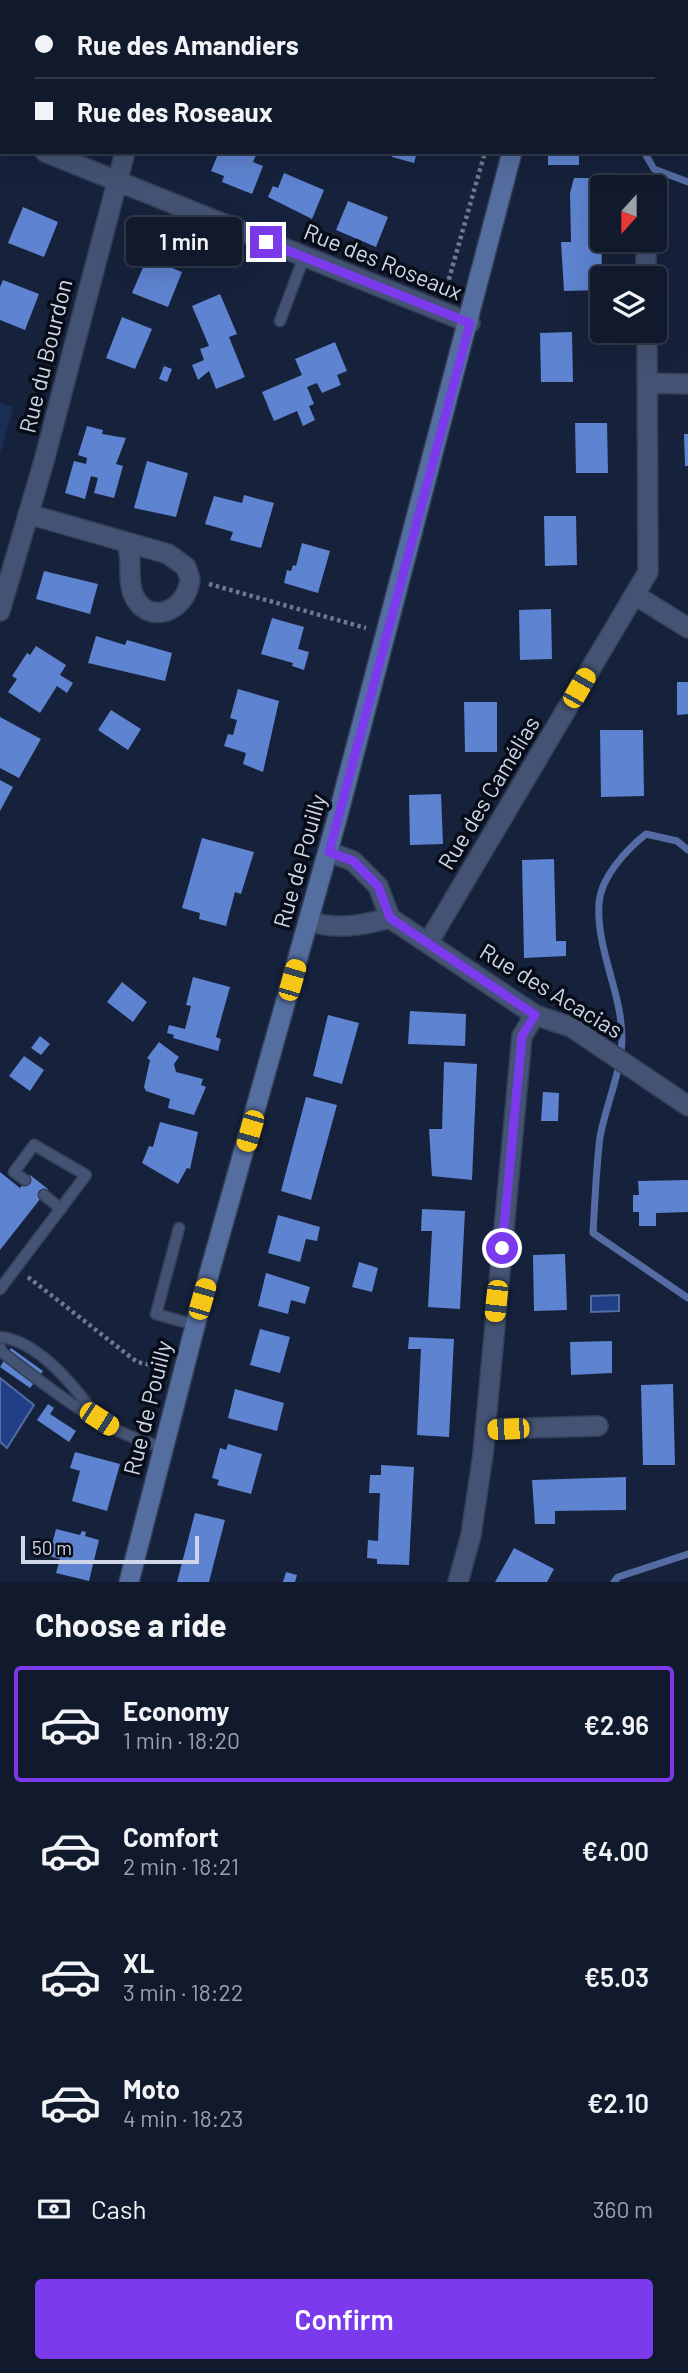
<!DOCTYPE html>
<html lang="en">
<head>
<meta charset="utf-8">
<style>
	:root { --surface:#101a2c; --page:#1e2738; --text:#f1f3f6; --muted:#9ca1a9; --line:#303848; --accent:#7c3aed }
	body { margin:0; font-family:Barlow,sans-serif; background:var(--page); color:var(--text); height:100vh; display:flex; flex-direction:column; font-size:26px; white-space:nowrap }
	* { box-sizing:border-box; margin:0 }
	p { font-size:23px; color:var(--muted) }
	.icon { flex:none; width:38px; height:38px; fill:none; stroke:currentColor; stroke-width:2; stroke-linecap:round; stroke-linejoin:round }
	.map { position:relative; height:1582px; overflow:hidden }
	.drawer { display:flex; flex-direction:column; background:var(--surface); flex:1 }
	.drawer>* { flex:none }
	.top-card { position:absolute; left:0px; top:0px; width:690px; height:154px; box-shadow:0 7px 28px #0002,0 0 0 2px var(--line); display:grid; align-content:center; height:154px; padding:0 35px; background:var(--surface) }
	.needle { width:46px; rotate:201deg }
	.tools { position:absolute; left:590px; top:175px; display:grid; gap:14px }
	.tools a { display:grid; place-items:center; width:77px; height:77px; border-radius:7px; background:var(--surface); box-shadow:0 7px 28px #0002,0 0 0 2px var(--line); font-size:35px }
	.scale { position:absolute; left:21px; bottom:18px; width:178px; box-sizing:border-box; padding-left:7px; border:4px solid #ced6e7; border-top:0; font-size:19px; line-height:24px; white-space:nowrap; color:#ced6e7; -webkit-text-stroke:5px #070c17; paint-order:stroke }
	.end { position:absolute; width:32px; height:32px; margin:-16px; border:9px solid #7c3aed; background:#fff; box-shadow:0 0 0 4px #fff }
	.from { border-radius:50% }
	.bubble { position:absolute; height:49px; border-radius:7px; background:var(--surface); box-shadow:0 7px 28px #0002,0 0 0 2px var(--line); font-size:23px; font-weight:600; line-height:49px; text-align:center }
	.car { position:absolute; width:21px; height:42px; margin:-21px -10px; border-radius:9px; box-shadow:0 0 5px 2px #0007; background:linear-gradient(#f5c518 24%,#345 0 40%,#f5c518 0 76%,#345 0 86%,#f5c518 0) }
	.top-card b { display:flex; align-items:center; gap:24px; height:66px; font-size:26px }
	.top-card b+b { border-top:2px solid var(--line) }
	.top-card i { width:18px; height:18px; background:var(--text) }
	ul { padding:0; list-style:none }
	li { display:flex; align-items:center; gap:21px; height:116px; margin:0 14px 10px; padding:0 21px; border:4px solid transparent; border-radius:7px }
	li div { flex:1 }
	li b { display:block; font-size:26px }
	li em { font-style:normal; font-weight:600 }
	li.active { border-color:var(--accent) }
	li>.icon { width:63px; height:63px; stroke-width:1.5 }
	h2 { padding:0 35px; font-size:32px; line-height:84px }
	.pay { display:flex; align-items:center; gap:18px; height:77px; padding:0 35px; font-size:26px }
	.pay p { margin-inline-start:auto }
	.action { display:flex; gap:14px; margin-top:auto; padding:14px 35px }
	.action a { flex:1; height:80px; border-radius:7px; background:var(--accent); color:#fff; font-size:28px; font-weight:600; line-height:80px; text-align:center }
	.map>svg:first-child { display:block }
	.green { fill:#1a2d55 }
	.water { fill:#203f86; stroke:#546ca3; stroke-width:2 }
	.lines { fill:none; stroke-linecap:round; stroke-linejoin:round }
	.stream { stroke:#546ca3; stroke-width:7 }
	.building { fill:#5e83d0 }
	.service-casing { stroke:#333f57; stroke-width:13 }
	.minor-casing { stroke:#333f57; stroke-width:22 }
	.secondary-casing { stroke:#333f57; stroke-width:22 }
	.path { stroke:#6e798e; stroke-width:4.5; stroke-dasharray:3.5 3.5; stroke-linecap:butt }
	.service { stroke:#445373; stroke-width:10 }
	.minor { stroke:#445373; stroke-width:19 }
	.secondary { stroke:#556ea0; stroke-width:19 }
	.route { stroke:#7c3aed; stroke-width:9 }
	.labels { text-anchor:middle; stroke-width:7; stroke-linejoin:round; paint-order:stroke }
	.street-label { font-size:23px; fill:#ced6e7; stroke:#070c17 }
</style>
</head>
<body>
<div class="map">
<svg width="688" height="1582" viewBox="0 0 688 1582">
	<rect width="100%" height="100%" fill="#16223b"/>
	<path class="green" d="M0 403 13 407 0 456Z"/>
	<path class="water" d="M619 1295V1311L591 1312V1296Z
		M0 1378 34 1405 7 1448 0 1442Z"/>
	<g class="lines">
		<path class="stream" d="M644 152 654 169 688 182
			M688 850 677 841 646 834C626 850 601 877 599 903 596 950 622 992 622 1039 621 1074 606 1104 600 1137 596 1169 595 1201 593 1233L688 1298
			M614 1582 618 1577 688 1554"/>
	</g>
	<path class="building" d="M219 152H257L253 162 263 166 252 194 222 182 224 176 211 171Z
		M394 152H417L414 163 392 157Z
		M579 152V165H548V153Z
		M284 173 324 190 312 219 268 197 273 186 278 188Z
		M574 178H597L601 181 602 290 564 291 561 242H571L570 193Z
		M662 191 663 205H654V192Z
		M348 201 388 217 376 247 336 230Z
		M23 207 58 222 44 257 8 243Z
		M147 258 182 272 168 307 132 293Z
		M3 280 39 294 25 330 0 320V287Z
		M220 294 237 334 229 337 245 377 216 389 209 371 198 380 192 365 204 360 200 349 209 346 192 306Z
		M122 317 152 329 135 369 106 358Z
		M572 332 573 382H541L540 333Z
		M335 342 347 371 337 375 341 385 322 393 317 383 307 387 314 404 309 406 315 420 303 426 297 411 274 421 262 392 302 375 295 359Z
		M164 366 172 369 167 382 159 379Z
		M575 423H607L608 473H576Z
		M87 426 103 430 102 434 126 438 116 464 123 466 114 498 94 493 98 478 91 476 85 499 65 493 74 461 86 464 87 458 78 455Z
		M684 434H688V466H685Z
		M147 461 188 473 176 517 134 508Z
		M244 495 274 503 261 548 230 540 233 532 205 524 214 496 242 503Z
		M544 516H576L577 565 545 566Z
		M302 543 330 551 318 593 284 583 287 570 291 571 293 565 296 566Z
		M44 571 98 584 90 614 36 599Z
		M551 609 552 659 520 660 519 610Z
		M272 618 304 627 298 649 309 652 304 670 292 666 293 663 261 654Z
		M96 636 125 645 127 640 172 653 165 681 88 663Z
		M36 646 66 665 60 675 73 683 67 693 57 686 40 713 8 692 17 679 12 676 27 653 30 655Z
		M677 682H688V714L677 715Z
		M238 689 279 701 263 772 243 764 246 753 224 746 228 734 233 735 237 720 230 718Z
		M464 702H497V752H465Z
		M111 710 141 729 128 750 98 730Z
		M0 717 41 739 19 778 0 768Z
		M600 730H643L644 796 601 797Z
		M0 780 13 787 0 811Z
		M441 794 443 844 410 845 409 795Z
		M202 838 254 852 241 894 235 892 226 926 199 919 200 913 182 908Z
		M554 859 556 941H566V956L524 958 522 860Z
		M193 977 230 987 216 1037 221 1039 218 1051 173 1038 174 1035 167 1033 169 1025 185 1029 191 1006 186 1005Z
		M122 982 147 1002 133 1022 107 1002Z
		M410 1011 466 1014 465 1046 408 1044Z
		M328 1015 359 1023 342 1084 313 1076Z
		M40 1036 50 1044 41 1055 31 1048Z
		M159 1042 179 1057 174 1064 176 1072 203 1079 201 1085 206 1087 194 1115 168 1108 170 1099 146 1091 144 1087 150 1060 147 1058Z
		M24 1056 44 1070 30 1091 9 1076Z
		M444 1062 477 1064 472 1180 432 1176 429 1129H442Z
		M543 1092 559 1093 558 1121H541Z
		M306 1097 337 1105 311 1200 281 1191Z
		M160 1122 198 1132 190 1169 187 1168 178 1184 142 1163 149 1146 153 1147Z
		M0 1172 20 1188 30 1175 48 1189 0 1250Z
		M688 1180V1212L656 1213V1226H639V1212H633V1195H639L638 1181Z
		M422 1209 465 1211 460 1309 428 1307 432 1231H421Z
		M278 1215 320 1227 317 1241 306 1239 300 1262 268 1253Z
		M565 1254 567 1310 534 1311 533 1255Z
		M359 1262 378 1268 372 1292 352 1287Z
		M266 1273 310 1287 305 1304 291 1300 288 1314 258 1306Z
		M260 1329 290 1337 280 1373 250 1365Z
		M409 1337 454 1339 449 1437 417 1435 421 1349H408Z
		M612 1341V1373L571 1375 570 1342Z
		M11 1348 43 1371 30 1388 0 1367Z
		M673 1384 675 1465H643L641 1385Z
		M235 1389 284 1403 277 1431 228 1418Z
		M48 1404 54 1408 50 1414 76 1431 69 1442 37 1420Z
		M228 1444 262 1454 251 1494 217 1485 219 1480 212 1478 220 1448 226 1450Z
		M75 1452 120 1464 107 1511 72 1501 80 1471 70 1468Z
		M381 1465 414 1467 409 1565 377 1564V1559L367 1558 368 1540 378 1541 379 1514 380 1493H369L370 1475H381Z
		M626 1477V1510L555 1511V1524H535L532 1480Z
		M195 1513 225 1520 209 1582H177Z
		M56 1529 80 1535 82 1531 86 1532 85 1536 99 1540 89 1581 56 1573 60 1559 49 1556Z
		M514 1548 554 1569 547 1582H495Z
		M286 1572 297 1575 295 1582H283Z"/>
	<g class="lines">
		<g class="service-casing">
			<path id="service" d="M280 321 304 257
				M44 1195 61 1209
				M179 1228 156 1314 195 1325
				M0 1289 86 1175 34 1145 14 1172 25 1180
				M0 1337C38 1341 73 1385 95 1414
				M0 1348 3 1353C51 1389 104 1434 164 1447"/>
		</g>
		<g class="minor-casing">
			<path id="minor" d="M169 2 170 0
				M293 2V0
				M364 2V0
				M0 134 2 135
				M45 152 470 323
				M646 247V278
				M647 383 688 384
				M28 514 168 554 186 567 190 579C187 612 147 627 133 594 127 578 133 560 127 544
				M635 595 688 628
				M0 611 44 461 125 152
				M329 852 353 861 378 886 390 918 535 1015 571 1027 688 1106
				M308 921C337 930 360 926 390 918
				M428 943 648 572 647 331
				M485 1429 598 1426
				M458 1582 471 1535 483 1454 522 1036 535 1015"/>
		</g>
		<g class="secondary-casing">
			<path id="secondary" d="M552 2V0
				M129 1582 202 1299 338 815 512 152"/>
		</g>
		<path class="path" d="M526 2V0
			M445 293 485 152
			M209 584 366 628
			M28 1277 137 1362 165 1368"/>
		<use href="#service" class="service"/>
		<use href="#minor" class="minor"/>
		<use href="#secondary" class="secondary"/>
	</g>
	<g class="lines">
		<path class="route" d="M266 242 470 323 329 852 353 861 378 886 390 918 535 1015 522 1036 502 1248"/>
	</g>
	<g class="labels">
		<g class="street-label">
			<text transform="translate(383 262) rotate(22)" y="8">Rue des Roseaux</text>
			<text transform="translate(46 356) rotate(-76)" y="8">Rue du Bourdon</text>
			<text transform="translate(489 793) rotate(-59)" y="8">Rue des Camélias</text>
			<text transform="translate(300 861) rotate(-74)" y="8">Rue de Pouilly</text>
			<text transform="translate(551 991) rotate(31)" y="8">Rue des Acacias</text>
			<text transform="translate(148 1408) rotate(-76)" y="8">Rue de Pouilly</text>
		</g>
	</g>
</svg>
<div class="tools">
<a><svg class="needle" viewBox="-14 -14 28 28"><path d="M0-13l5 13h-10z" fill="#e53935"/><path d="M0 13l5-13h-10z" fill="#9ca1a9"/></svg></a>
<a><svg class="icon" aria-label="layers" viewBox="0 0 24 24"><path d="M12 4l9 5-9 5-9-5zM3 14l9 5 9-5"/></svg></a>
</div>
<div class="scale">50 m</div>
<i class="end from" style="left:502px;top:1248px"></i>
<i class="end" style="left:266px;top:242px"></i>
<div class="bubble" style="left:126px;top:217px;width:116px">1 min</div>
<i class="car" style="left:579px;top:688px;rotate:30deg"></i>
<i class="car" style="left:292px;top:980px;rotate:16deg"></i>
<i class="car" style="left:250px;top:1131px;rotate:196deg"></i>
<i class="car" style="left:202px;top:1299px;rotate:16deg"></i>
<i class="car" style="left:496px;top:1301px;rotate:186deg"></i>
<i class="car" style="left:99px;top:1419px;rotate:123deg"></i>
<i class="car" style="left:508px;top:1429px;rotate:268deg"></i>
<div class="top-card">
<b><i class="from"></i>Rue des Amandiers</b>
<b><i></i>Rue des Roseaux</b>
</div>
</div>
<section class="drawer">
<h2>Choose a ride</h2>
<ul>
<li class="active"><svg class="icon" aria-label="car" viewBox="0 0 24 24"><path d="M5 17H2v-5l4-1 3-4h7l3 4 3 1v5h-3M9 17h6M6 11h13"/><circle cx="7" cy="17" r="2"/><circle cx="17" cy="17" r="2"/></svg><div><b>Economy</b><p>1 min · 18:20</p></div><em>€2.96</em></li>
<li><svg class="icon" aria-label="car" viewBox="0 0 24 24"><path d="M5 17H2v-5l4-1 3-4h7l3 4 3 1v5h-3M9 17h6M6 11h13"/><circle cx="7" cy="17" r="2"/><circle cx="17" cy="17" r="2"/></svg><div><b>Comfort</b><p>2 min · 18:21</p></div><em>€4.00</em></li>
<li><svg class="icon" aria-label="car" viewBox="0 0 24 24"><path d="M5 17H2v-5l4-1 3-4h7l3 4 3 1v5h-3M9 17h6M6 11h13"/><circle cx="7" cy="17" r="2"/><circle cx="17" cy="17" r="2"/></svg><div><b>XL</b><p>3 min · 18:22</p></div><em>€5.03</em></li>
<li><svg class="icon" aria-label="car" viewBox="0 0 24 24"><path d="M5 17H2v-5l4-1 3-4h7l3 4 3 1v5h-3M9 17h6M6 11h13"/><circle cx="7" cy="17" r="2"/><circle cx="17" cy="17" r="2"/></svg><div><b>Moto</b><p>4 min · 18:23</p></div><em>€2.10</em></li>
</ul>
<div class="pay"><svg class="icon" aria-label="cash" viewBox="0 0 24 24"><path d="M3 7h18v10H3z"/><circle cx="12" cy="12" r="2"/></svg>Cash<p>360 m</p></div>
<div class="action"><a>Confirm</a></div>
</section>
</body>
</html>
